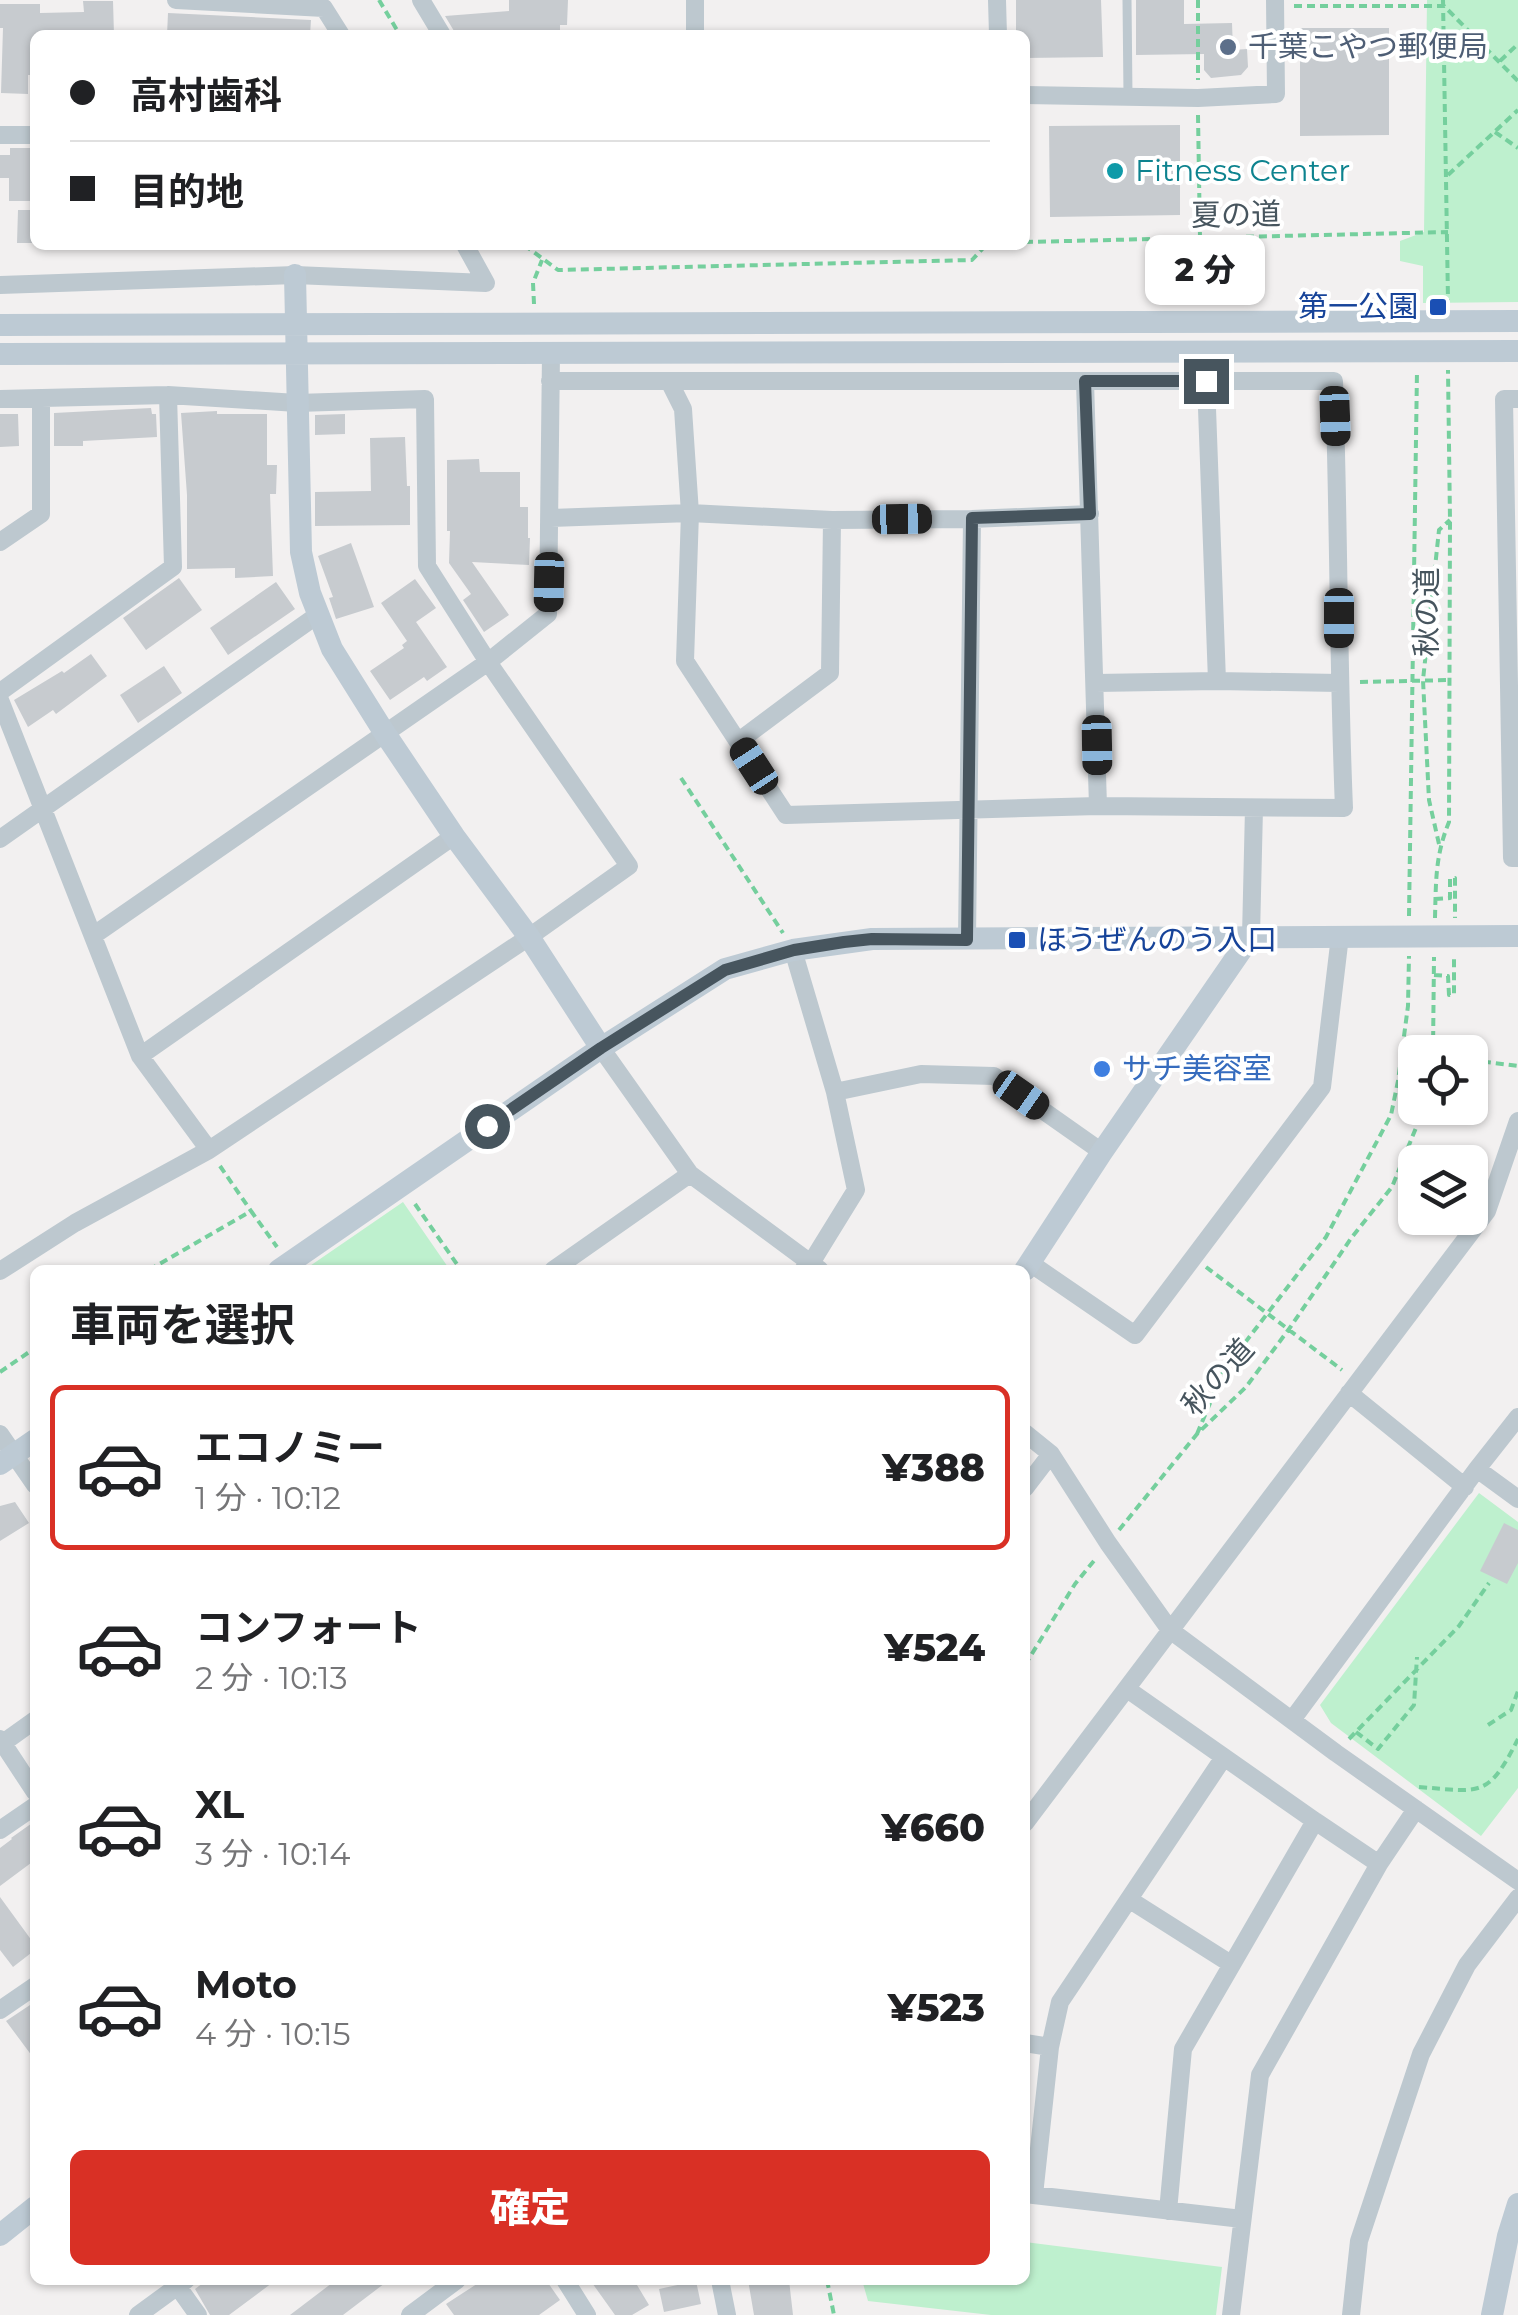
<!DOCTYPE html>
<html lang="ja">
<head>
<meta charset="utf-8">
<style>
	:root { --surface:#fff; --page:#f6f6f6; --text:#202124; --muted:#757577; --line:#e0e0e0; --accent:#d93025 }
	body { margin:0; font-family:Montserrat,"Noto Sans JP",sans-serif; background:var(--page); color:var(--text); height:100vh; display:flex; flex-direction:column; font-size:38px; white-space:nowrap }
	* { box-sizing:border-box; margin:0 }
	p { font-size:32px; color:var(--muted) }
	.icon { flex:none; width:55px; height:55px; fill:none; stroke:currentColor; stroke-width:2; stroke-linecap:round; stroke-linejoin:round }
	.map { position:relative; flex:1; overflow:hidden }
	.drawer { position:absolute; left:30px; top:1265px; width:1000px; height:1020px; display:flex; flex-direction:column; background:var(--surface); border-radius:15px; box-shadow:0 2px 8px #0004 }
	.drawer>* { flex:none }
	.banner { position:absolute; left:30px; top:30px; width:1000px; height:220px; border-radius:15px; box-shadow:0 2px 8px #0004; display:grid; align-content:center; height:220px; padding:0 40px; background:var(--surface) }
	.controls { position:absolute; left:1398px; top:1035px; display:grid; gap:20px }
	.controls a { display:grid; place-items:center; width:90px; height:90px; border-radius:15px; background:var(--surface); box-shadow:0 2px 8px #0004; font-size:50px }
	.end { position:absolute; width:45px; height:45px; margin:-22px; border:12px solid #47555e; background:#fff; box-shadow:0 0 0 5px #fff }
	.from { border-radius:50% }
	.bubble { position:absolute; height:70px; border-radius:15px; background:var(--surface); box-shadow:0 2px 8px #0004; font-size:32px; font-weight:800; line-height:70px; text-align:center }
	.car { position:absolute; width:30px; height:60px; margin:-30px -15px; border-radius:12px; box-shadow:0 0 8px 2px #0007; background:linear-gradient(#222 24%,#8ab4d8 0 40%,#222 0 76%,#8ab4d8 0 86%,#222 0) }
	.banner b { display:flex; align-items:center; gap:35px; height:95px; font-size:38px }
	.banner b+b { border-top:2px solid var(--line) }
	.banner i { width:25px; height:25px; background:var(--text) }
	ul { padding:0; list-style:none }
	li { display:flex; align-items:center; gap:30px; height:165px; margin:0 20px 15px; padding:0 20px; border:5px solid transparent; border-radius:15px }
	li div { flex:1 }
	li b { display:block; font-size:38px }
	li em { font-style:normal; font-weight:800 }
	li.current { border-color:var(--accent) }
	li>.icon { width:90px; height:90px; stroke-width:1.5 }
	h2 { padding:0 40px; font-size:45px; line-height:120px }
	.primary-button { display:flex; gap:20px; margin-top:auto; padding:20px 40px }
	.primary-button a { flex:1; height:115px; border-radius:15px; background:var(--accent); color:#fff; font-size:40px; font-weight:800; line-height:115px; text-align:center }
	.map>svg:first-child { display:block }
	.green { fill:#bef0ce }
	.building { fill:#c7cbcf }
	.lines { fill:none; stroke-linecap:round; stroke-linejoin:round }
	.path { stroke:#75cf9d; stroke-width:4; stroke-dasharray:8 5; stroke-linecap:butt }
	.lane { stroke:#bdc8cf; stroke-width:9 }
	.street { stroke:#bdc8cf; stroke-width:18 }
	.secondary { stroke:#bdcad4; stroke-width:22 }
	.route { stroke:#47555e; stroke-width:12 }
	.service-dot { fill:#5c6f8a; stroke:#fff; stroke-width:4 }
	.culture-dot { fill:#0f9aa8; stroke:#fff; stroke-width:4 }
	.transit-dot { fill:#1a4fb4; stroke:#fff; stroke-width:4 }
	.shop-dot { fill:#3f7fe0; stroke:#fff; stroke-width:4 }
	.labels { text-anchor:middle; stroke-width:8; stroke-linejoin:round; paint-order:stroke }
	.service-label { font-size:30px; fill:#4e5e75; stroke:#fff; text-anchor:start }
	.culture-label { font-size:30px; fill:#0d838f; stroke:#fff; text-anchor:start }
	.street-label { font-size:30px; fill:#47555e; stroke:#fff }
	.transit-label { font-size:30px; fill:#164399; stroke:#fff; text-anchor:end }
	.shop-label { font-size:30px; fill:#366cbe; stroke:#fff; text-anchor:start }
</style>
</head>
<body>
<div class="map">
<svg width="1518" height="2315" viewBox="0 0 1518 2315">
	<rect width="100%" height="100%" fill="#f2f0f0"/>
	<path class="green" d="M1427 0H1518V302L1423 303V266L1400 261V241L1424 232Z
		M403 1202 450 1270H304Z
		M1479 1493 1518 1522V1788L1481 1836 1331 1723 1320 1705Z
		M1025 2242 1222 2267 1216 2315H991L868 2301 862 2280H1025Z"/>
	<path class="building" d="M509 0H568L567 25H560V35H461V31H454L445 16 509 11Z
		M1016 0H1101L1103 57 1025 58V35H1016Z
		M1136 0H1184V24L1232 23 1233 50 1247 49 1248 67 1241 75 1211 78 1204 70V54L1136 55Z
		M83 1H113L114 35H35V75H28V94L1 93 3 28H0V4H40V13L84 12Z
		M168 13 311 20 310 35H167Z
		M1300 28H1389V135L1300 136Z
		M1180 125V215L1050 217 1049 126Z
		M10 148H35V167H31L30 201H9V178H0V155H10Z
		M18 210H35V243H17Z
		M151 408 152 414H156L157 437 83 441V446H54V413Z
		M217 411V414H267V465H277L276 494H270L273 576 235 578V568L187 569V495L181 413Z
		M0 414H18L19 446 0 447Z
		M345 414V434L315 435V415Z
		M405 437 407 486H410V525L315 526V492L371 491 370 438Z
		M479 459 480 472H520V507H528V538H530L529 565 472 562 509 615 484 632 463 600 471 594 449 563 450 531H447V460Z
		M351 543 374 607 336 619 329 598 333 597 318 556Z
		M179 578 202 610 146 650 123 618Z
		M415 579 436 608 416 622 447 667 427 681 424 677 390 700 370 671 404 648 402 645 407 641 381 603Z
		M276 582 295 609 228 655 210 628Z
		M91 654 107 676 56 714 53 710 28 727 14 700 62 671 64 673Z
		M164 666 182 693 138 723 120 695Z
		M15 1502 29 1523 0 1541V1506Z
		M1504 1523 1518 1530V1563L1507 1584 1480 1571Z
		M35 1821V1860L0 1886V1848L12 1839 11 1838Z
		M0 1897 35 1945V1950L13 1967 0 1950Z
		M30 2005 35 2012V2060L6 2021Z
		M207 2280H276L229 2315H210L195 2289Z
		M336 2280H389L343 2315H290Z
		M483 2280H546L560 2300 539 2315H454L446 2304Z
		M590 2280H634L649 2305 632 2315H615Z
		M748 2280H789L793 2315H754Z
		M696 2281 701 2304 664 2312 659 2289Z"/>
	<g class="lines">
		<path class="path" d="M379 0 400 35
			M1198 0V80
			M1443 0 1448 300
			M1294 6H1444L1518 81
			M1500 61 1518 44
			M1198 115 1200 238
			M1495 132 1518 148
			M1448 175 1518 110
			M1025 242 1448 232
			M524 245 558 270 972 260 986 245
			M534 304 533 283 542 260
			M1360 682 1450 680
			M681 778 783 933
			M1439 844 1429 800 1423 680 1439 530 1450 520
			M1435 899 1450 898V879L1455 878V918
			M1409 916 1417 371
			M1435 918C1436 882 1435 856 1449 822L1450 520 1448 370
			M1434 975 1448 976 1449 995 1454 994V957
			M1433 1052 1434 957
			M1470 1060 1518 1066
			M220 1166 251 1211
			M415 1204 461 1270
			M1206 1267 1342 1370
			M149 1270 251 1211 277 1247
			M0 1372 35 1348
			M1197 1434 1224 1370 1326 1237 1391 1115 1398 1081 1408 1006 1409 956
			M1119 1530 1197 1434 1246 1387 1289 1329 1352 1237 1392 1187 1424 1108
			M1025 1665 1075 1584 1097 1557
			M1488 1725 1511 1710 1518 1691
			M1356 1732 1378 1749 1414 1705 1417 1657
			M1349 1739 1459 1626 1489 1583
			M1419 1787C1482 1792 1488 1798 1518 1739
			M827 2280 834 2315"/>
		<path class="lane" d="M1127 0 1128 95"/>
		<path class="street" d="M176 0 324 8 341 35
			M421 0 442 35
			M997 0 998 35
			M695 35V0
			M1025 95 1198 98 1276 94 1275 0
			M0 135H35
			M0 285 295 275 486 283 465 245
			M550 381C811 381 1073 381 1334 381 1339 524 1338 666 1344 808L1098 806 786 815 685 661 690 513 683 409 669 381
			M1085 381 1098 806
			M1206 381 1217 681
			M0 399 168 395 297 403 425 399 427 566 488 662 629 866 529 937 209 1150 75 1223 0 1271
			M1518 399H1504L1512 858H1518
			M551 518 690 513 832 520 972 519 1090 514
			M0 542 41 514V398
			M1096 683 1217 681 1339 683
			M0 692 173 567 168 395
			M0 700 140 1056 209 1150
			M739 741 830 673 832 520
			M0 839 319 614
			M94 935 488 662 548 614 551 353
			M1251 936 1254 808
			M967 939 972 519
			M793 950 835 1092 856 1190 811 1263 803 1270
			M601 1048 690 1174 820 1270
			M140 1056 454 836
			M835 1092 921 1074 994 1076 1102 1152
			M1030 1263 1135 1335 1322 1087 1340 936
			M553 1270 690 1174
			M1349 1393 1465 1487
			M1025 1433 1051 1454 1108 1543 1170 1630 1336 1753 1518 1881
			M0 1434 35 1485
			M1477 1469 1518 1499
			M1025 1488 1051 1454
			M1127 1689 1315 1821
			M1292 1720 1477 1469 1518 1417
			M0 1739 35 1792
			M3 1743 35 1720
			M1025 1823 1487 1211 1518 1121
			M0 1830 35 1806
			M1130 1900 1231 1964
			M0 2010 35 1986
			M1025 2043 1050 2047
			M1025 2194 1242 2219
			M1034 2195 1050 2047 1060 2002 1224 1757
			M1168 2211 1183 2049 1315 1821 1379 1864
			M173 2280 198 2315
			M565 2280 587 2315
			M720 2280 727 2315
			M138 2315 186 2280
			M410 2315 457 2280
			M1231 2315 1260 2075 1379 1864 1416 1809
			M1351 2315 1359 2241 1421 2054 1467 1965 1518 1898"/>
		<path class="secondary" d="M295 275 301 552 310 593 332 649 384 732 454 836 529 937 601 1048
			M0 325 1518 321
			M0 354 1518 351
			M279 1270 601 1048 725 969 793 950 872 939 1518 936
			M1025 1270 1102 1152 1251 936
			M0 1464 35 1440
			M0 2235 35 2207
			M1492 2315 1508 2236 1518 2204"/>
	</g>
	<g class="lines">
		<path class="route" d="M487 1126 601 1048 725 970 794 950 844 942 872 939 967 940 972 518 1090 514 1085 381H1206"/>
	</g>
	<circle class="service-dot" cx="1228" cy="47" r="10"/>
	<circle class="culture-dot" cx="1115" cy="171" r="10"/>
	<g class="transit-dot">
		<rect x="1428" y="297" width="20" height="20" rx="5"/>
		<rect x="1007" y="930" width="20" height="20" rx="5"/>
	</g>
	<circle class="shop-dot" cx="1102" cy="1069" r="10"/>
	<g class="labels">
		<g class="service-label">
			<text x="1248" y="57">千葉こやつ郵便局</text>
		</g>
		<g class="culture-label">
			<text x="1135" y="181">Fitness Center</text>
		</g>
		<g class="street-label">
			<text transform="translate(1236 215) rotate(-1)" y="10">夏の道</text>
			<text transform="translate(1427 612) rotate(-90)" y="10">秋の道</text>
			<text transform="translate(1218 1377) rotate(-48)" y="10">秋の道</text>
		</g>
		<g class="transit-label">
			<text x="1418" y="317">第一公園</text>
			<text x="1037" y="950" text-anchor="start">ほうぜんのう入口</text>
		</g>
		<g class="shop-label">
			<text x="1122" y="1079">サチ美容室</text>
		</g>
	</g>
</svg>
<div class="controls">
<a><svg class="icon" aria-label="locate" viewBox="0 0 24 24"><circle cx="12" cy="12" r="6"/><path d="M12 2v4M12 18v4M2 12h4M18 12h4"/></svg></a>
<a><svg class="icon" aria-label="layers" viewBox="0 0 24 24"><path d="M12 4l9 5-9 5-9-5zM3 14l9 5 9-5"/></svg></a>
</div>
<i class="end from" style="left:487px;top:1126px"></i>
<i class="end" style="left:1206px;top:381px"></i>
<div class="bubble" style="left:1145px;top:235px;width:120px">2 分</div>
<i class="car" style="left:1335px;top:416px;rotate:178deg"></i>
<i class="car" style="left:902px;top:519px;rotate:89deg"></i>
<i class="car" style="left:549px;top:582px;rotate:181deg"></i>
<i class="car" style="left:1339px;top:618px;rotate:180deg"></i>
<i class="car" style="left:1097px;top:745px;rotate:179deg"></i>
<i class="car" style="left:754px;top:766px;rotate:327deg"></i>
<i class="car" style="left:1021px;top:1095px;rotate:125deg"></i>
<div class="banner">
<b><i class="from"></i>高村歯科</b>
<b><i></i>目的地</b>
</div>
<section class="drawer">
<h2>車両を選択</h2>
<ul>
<li class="current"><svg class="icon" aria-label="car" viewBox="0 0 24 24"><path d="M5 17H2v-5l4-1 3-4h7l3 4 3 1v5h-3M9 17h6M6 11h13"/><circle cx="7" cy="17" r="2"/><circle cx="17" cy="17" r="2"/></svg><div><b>エコノミー</b><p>1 分 · 10:12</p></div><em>¥388</em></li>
<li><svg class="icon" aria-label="car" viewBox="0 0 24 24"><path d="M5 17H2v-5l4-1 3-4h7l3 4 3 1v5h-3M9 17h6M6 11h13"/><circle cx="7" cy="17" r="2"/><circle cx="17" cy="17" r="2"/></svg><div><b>コンフォート</b><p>2 分 · 10:13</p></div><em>¥524</em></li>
<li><svg class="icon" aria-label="car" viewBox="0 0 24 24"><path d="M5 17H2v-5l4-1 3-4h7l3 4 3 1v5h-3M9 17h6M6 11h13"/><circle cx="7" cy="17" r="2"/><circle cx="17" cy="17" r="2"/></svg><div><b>XL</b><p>3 分 · 10:14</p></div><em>¥660</em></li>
<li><svg class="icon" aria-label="car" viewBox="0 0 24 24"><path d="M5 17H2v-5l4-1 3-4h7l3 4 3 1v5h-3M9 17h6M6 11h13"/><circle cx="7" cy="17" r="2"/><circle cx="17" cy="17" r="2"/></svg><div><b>Moto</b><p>4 分 · 10:15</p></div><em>¥523</em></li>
</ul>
<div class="primary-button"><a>確定</a></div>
</section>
</div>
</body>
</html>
